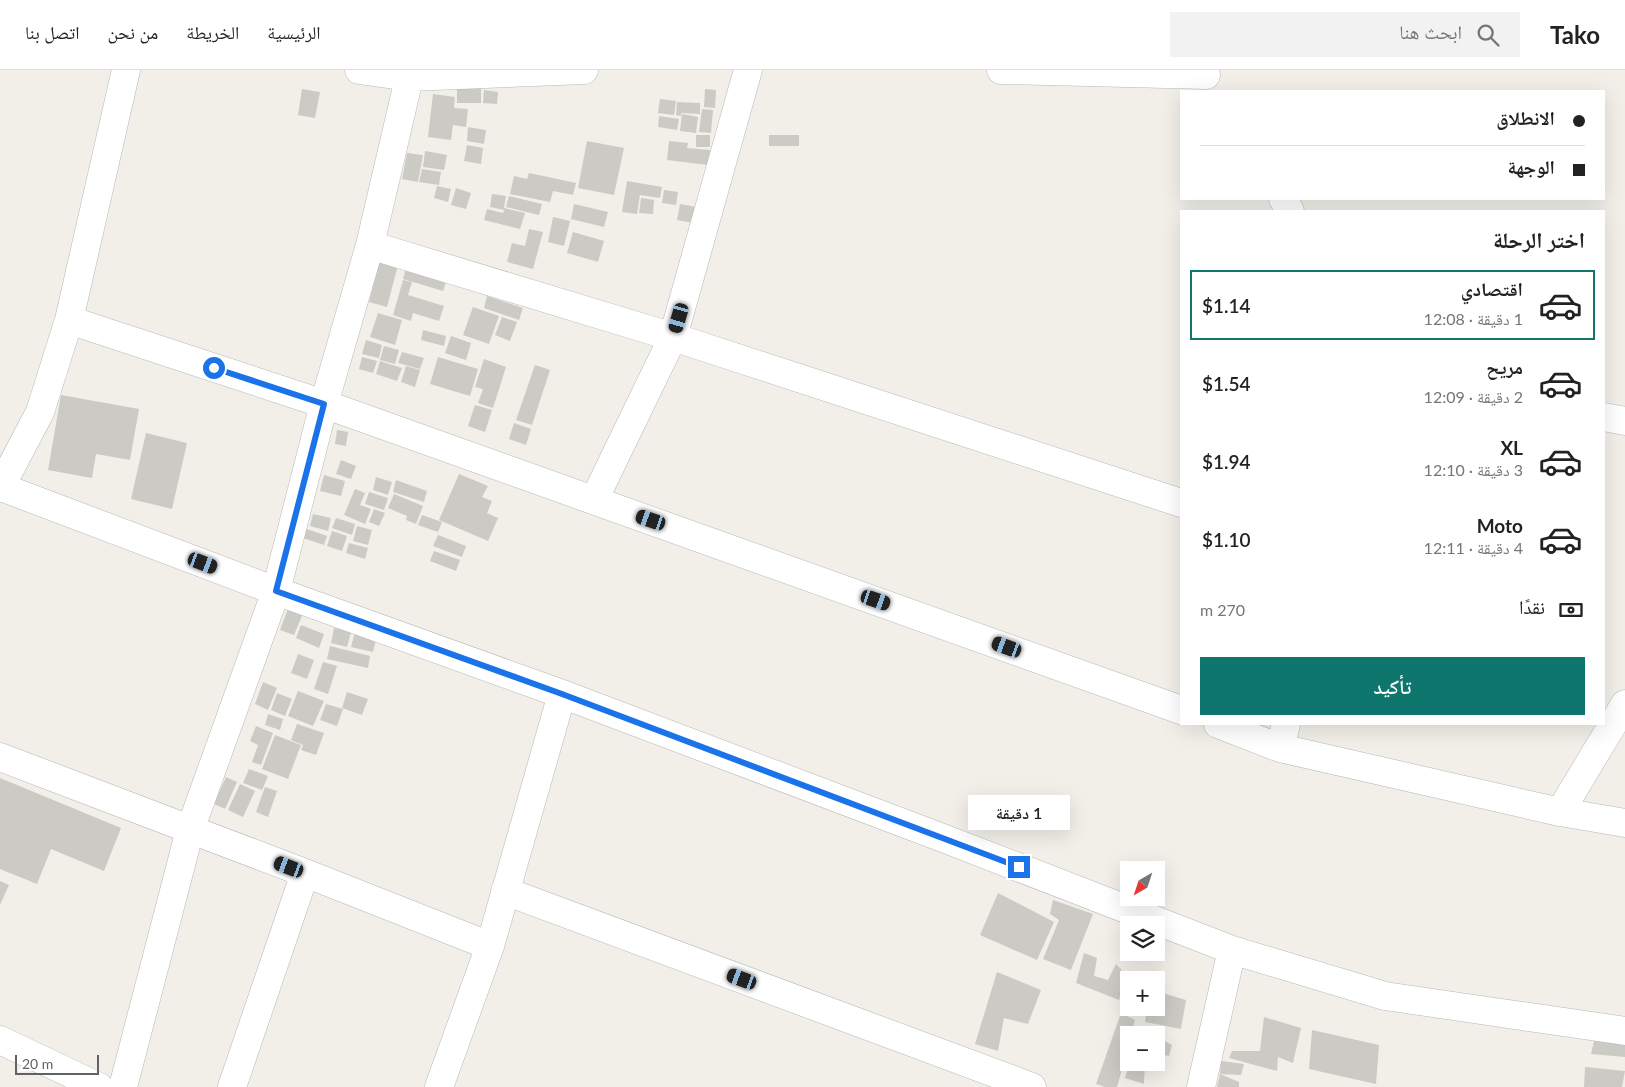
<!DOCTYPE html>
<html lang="ar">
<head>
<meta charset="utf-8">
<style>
	:root { --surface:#fff; --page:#f2f2f2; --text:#222; --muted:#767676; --line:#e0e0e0; --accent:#0f766e }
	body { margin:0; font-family:Lato,"Noto Naskh Arabic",sans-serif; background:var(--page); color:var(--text); direction:rtl; height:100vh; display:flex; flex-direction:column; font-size:19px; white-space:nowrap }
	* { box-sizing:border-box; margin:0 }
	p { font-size:16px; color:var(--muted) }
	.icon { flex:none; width:28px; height:28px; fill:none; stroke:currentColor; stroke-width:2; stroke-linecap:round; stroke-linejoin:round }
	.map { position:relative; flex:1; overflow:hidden; direction:ltr }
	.sheet { position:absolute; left:1180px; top:140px; width:425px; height:515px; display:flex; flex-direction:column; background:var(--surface); border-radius:0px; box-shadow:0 5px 20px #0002; direction:rtl }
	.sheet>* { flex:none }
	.banner { position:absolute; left:1180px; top:20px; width:425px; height:110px; border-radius:0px; box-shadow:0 5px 20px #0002; direction:rtl; display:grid; align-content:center; height:110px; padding:0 20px; background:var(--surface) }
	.needle { width:32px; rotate:219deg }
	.buttons { position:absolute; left:1120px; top:791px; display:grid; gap:10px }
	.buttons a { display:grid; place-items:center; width:45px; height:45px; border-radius:0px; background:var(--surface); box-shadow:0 5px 20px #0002; font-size:25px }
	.scale { position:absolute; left:15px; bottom:12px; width:84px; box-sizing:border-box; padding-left:5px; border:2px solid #5f6368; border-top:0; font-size:14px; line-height:18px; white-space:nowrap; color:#5f6368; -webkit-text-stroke:4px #fff; paint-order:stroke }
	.end { position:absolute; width:22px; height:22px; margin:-11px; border:6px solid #1a73e8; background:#fff; box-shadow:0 0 0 2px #fff }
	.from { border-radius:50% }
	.bubble { position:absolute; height:35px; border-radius:0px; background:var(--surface); box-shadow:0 5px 20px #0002; font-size:16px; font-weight:600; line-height:35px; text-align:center; direction:rtl }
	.car { position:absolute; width:15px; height:30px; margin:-15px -8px; border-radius:6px; box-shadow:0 0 4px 1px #0007; background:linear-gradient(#222 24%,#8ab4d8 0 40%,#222 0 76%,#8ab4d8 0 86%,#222 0) }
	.banner b { display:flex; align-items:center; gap:18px; height:48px; font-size:19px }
	.banner b+b { border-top:1px solid var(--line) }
	.banner i { width:12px; height:12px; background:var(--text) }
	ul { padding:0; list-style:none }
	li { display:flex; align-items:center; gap:15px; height:70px; margin:0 10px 8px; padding:0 10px; border:2px solid transparent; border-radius:0px }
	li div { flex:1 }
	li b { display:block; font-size:19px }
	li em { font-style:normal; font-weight:600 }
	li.active { border-color:var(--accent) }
	li>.icon { width:45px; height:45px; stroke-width:1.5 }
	h2 { padding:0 20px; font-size:22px; line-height:60px }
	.pay { display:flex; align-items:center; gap:12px; height:55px; padding:0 20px; font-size:19px }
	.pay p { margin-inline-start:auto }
	.action { display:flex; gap:10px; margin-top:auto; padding:10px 20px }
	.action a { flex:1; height:58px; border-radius:0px; background:var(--accent); color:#fff; font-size:20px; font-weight:600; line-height:58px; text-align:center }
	header { display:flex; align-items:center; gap:30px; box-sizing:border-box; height:70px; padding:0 25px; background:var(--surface); border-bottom:1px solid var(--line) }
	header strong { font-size:24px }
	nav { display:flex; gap:28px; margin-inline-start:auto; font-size:18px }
	.search { width:350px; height:45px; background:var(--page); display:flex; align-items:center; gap:12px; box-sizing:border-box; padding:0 18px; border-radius:0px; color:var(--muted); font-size:19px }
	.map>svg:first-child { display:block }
	.building { fill:#cccac5 }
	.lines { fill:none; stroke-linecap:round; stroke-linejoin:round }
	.minor-casing { stroke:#b5b8bc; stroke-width:29 }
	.minor { stroke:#fff; stroke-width:28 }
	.route { stroke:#1a73e8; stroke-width:6 }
</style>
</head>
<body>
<header>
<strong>Tako</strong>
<div class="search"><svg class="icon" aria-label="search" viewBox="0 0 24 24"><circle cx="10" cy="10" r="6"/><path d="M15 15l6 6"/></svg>ابحث هنا</div>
<nav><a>الرئيسية</a><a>الخريطة</a><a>من نحن</a><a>اتصل بنا</a></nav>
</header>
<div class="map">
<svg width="1625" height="1017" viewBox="0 0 1625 1017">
	<rect width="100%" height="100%" fill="#f1efe8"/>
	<path class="building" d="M457 17H481V33H457Z
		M302 19 320 22 315 48 298 45Z
		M705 19 716 20 715 38 704 37Z
		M484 20 498 22 497 34 483 33Z
		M433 24 455 27 454 38 468 39 466 57 453 55 451 70 428 67Z
		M660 29 676 31 674 45 658 43Z
		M677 32 700 33V44L681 43V46L676 45Z
		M702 39 713 40 711 63 699 62Z
		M682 44 698 47 696 63 680 61Z
		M659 46 679 49 677 60 658 57Z
		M468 57 486 60 484 74 467 71Z
		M696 65H710V77H696Z
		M769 65H799V76H769Z
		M587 71 624 78 614 125 578 118Z
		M669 71 688 73 687 78 710 80 708 95 667 90Z
		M467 75 483 78 481 94 464 91Z
		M425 81 447 85 444 100 423 97Z
		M407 83 423 85 418 112 402 109Z
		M422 99 441 102 439 115 419 112Z
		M529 103 576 113 573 125 553 121 550 132 510 124 514 106 527 109Z
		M627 111 662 117 660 128 640 125 637 144 622 142Z
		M437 116 451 119 448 132 434 128Z
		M456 118 471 123 466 139 451 135Z
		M664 120 678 122 676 135 662 133Z
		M492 124 506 126 504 138 525 143 520 159 484 150 487 139 503 143 504 140 490 137Z
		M509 126 542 134 539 145 506 137Z
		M641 128 654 130 653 144 639 143Z
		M574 134 608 142 604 157 571 149Z
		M680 134 696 137 693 153 677 150Z
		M553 147 570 151 564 176 548 172Z
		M529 159 543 162 533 199 507 192 512 173 525 176Z
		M573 162 604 171 598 192 567 183Z
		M381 186 399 191 387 237 369 232Z
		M408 190 449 203 443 221 403 209Z
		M403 210 412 212 408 225 444 236 439 251 413 243 411 251 393 245Z
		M487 226 523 238 519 250 484 238Z
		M473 237 499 246 489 274 463 265Z
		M378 243 402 250 395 275 370 267Z
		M502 247 517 252 510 271 495 265Z
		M423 260 446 266 444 276 421 270Z
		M451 266 471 273 466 290 445 283Z
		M366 270 382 275 379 288 362 284Z
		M384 276 399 280 395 294 380 290Z
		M402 282 424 288 420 299 398 293Z
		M362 287 377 291 373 303 359 299Z
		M438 287 478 299 470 326 430 314Z
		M484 289 506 297 493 338 478 333 483 319 475 317Z
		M380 291 402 298 397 311 376 304Z
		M535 295 550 300 532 355 516 350Z
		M406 296 420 300 415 317 401 312Z
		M61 325 139 339 130 390 96 384 92 408 48 400Z
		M475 335 492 340 485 362 468 356Z
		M514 353 531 359 526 375 509 369Z
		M337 360 348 362 346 376 335 374Z
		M146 363 187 373 172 439 131 429Z
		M341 390 356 396 351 409 336 404Z
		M459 404 488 416 482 427 492 431 487 443 498 448 488 471 439 450Z
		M324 405 345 411 341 426 320 421Z
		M376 407 392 412 388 425 373 420Z
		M396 410 427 421 424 432 393 422Z
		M355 419 365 423 360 435 371 439 365 454 344 445Z
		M369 422 388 428 384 440 365 434Z
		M394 424 423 436 416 454 406 450 407 446 388 438Z
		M374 439 385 443 379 456 369 452Z
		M313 444 331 448 328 461 310 456Z
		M422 445 442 452 438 462 418 455Z
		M336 448 355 454 352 465 332 458Z
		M357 456 372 460 368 475 353 471Z
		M307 459 327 466 324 475 303 468Z
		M332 461 347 466 342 481 327 476Z
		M438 465 466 476 462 487 433 476Z
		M349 473 368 478 365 489 346 483Z
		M434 481 460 490 456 501 430 491Z
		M289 536 304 541 294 565 280 560Z
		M301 555 324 564 319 578 296 568Z
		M334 558 351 562 347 577 331 573Z
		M355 562 377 566 373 582 351 577Z
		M330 576 370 586 368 598 327 589Z
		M298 584 314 590 307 609 291 603Z
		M323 592 337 596 328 624 314 619Z
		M263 612 277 618 268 640 255 634Z
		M298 621 324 631 313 656 288 646Z
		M347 622 368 629 362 645 342 638Z
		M277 623 292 629 285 646 271 640Z
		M326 634 343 639 337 656 320 650Z
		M268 644 283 649 280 660 265 655Z
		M297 654 324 663 316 685 301 680 303 675 291 670Z
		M256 656 273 663 261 695 252 692 258 675 250 671Z
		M275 665 301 675 288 709 262 699Z
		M249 699 268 706 262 720 243 713Z
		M226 707 237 712 225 739 214 734Z
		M0 708 121 758 104 801 51 779 37 814 0 799Z
		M240 714 255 721 243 747 228 740Z
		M265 717 277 721 268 747 256 742Z
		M0 811 9 815 0 835Z
		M998 823 1054 852 1037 890 980 865Z
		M1053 830 1093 844 1071 900 1043 889 1059 850 1050 844Z
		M1084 883 1097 888 1094 906 1108 910 1116 894 1121 899 1124 915 1119 930 1076 913Z
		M997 902 1041 920 1028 954 1004 948 998 981 975 974Z
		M1156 921 1186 930 1181 959 1145 952 1147 938H1156Z
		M1121 943 1135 950 1131 965H1129V975L1117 1017H1105L1096 1014Z
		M1264 947 1301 958 1293 993 1278 987 1277 1001 1229 988 1232 981H1260Z
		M1312 960 1379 975 1376 1014 1309 999Z
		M1595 967 1625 970V987L1591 984Z
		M1165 971 1172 975 1169 986 1158 984Z
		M1221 991 1244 994 1241 1005 1220 1004Z
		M1130 992 1145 993 1144 1014 1125 1008Z
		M1585 997 1625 1001 1622 1017H1584Z
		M1220 1004 1239 1012V1017H1217Z"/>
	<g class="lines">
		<g class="minor-casing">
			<path id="minor" d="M359 0 409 7 584 0
				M1001 0 1206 5
				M1283 129 1290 141
				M370 175 673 267 1181 433
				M69 250 324 334 1181 640
				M1604 347 1625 351
				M1 417 276 521 562 624 948 770 1232 880 1385 926 1625 961
				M0 418 40 342 69 250 126 0
				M594 430 673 267 748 0
				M1218 654 1280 678 1560 742 1625 753
				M1280 678 1286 654
				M0 687 305 803 490 876
				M1560 742 1625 634
				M505 821 1032 1017
				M0 970 99 1017
				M123 1017 190 760 276 521 324 334 370 175 411 0
				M232 1017 305 803
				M439 1017 490 876 562 624
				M1201 1017 1232 880"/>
		</g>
		<use href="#minor" class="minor"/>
	</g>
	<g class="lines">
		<path class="route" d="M214 298 324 334 276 521 562 624 1019 797"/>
	</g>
</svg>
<div class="buttons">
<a><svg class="needle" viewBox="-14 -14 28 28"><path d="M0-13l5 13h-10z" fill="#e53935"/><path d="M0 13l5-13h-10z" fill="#767676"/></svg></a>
<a><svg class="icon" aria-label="layers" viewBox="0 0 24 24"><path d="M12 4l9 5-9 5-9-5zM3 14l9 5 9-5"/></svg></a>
<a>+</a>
<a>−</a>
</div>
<div class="scale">20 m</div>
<i class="end from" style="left:214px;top:298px"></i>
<i class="end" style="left:1019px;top:797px"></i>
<div class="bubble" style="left:968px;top:725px;width:102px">1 دقيقة</div>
<i class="car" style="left:679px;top:248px;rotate:196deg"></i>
<i class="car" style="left:651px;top:450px;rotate:289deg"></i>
<i class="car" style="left:203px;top:493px;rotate:111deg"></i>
<i class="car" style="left:876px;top:530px;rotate:109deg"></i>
<i class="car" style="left:1007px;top:577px;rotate:290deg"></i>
<i class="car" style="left:289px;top:797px;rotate:291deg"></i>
<i class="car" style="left:742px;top:909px;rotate:290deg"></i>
<div class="banner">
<b><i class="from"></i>الانطلاق</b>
<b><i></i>الوجهة</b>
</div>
<section class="sheet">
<h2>اختر الرحلة</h2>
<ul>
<li class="active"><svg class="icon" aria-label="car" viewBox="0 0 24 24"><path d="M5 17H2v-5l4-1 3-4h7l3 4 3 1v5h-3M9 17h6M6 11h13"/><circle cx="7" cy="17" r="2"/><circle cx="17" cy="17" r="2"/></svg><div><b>اقتصادي</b><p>1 دقيقة · 12:08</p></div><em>$1.14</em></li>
<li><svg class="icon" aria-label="car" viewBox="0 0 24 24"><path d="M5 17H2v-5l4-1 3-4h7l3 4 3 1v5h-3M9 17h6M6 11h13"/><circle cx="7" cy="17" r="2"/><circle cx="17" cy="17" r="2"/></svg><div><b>مريح</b><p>2 دقيقة · 12:09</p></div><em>$1.54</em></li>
<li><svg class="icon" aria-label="car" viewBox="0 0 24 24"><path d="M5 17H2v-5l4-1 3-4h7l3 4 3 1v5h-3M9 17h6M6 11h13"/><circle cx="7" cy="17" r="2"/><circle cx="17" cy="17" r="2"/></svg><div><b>XL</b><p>3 دقيقة · 12:10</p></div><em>$1.94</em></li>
<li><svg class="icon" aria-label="car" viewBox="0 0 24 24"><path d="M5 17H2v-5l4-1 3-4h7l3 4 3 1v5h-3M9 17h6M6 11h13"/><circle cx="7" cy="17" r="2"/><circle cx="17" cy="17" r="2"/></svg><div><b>Moto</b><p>4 دقيقة · 12:11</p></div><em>$1.10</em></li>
</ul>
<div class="pay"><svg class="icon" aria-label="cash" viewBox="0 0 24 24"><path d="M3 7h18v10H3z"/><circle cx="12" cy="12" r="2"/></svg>نقدًا<p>270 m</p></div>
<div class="action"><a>تأكيد</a></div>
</section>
</div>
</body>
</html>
